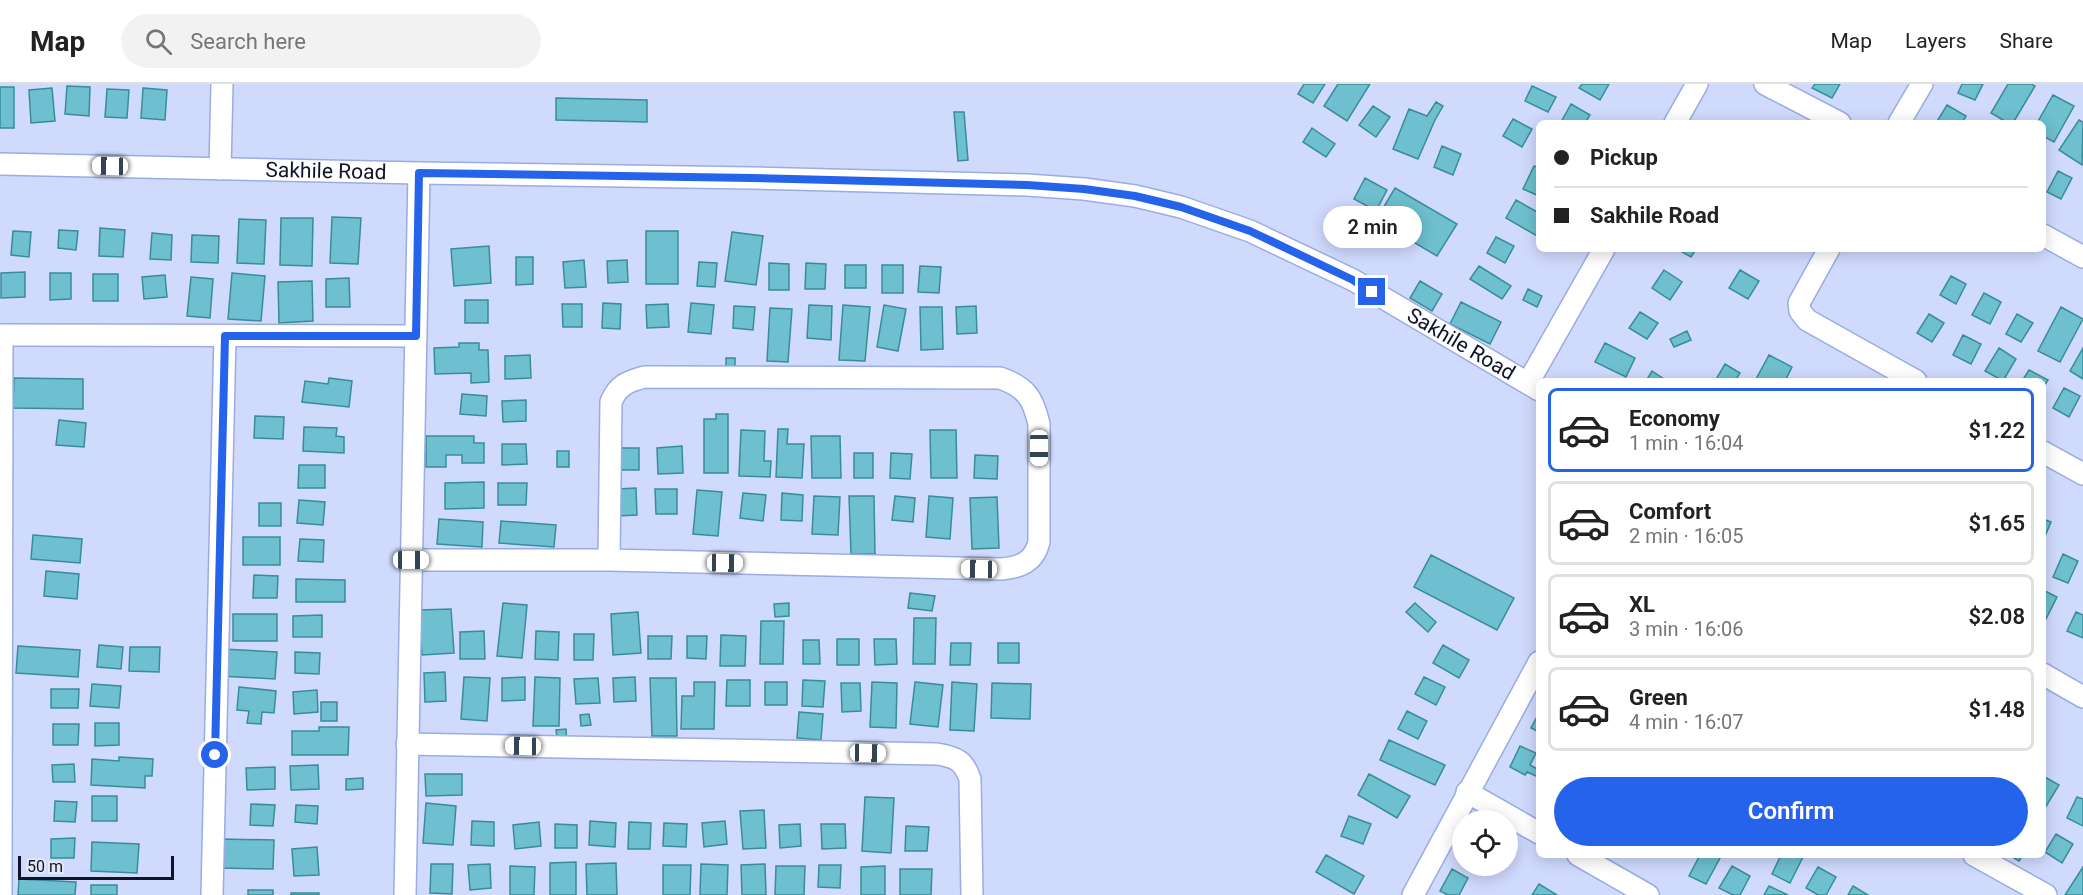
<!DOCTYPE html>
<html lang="en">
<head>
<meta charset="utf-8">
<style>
	:root { --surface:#fff; --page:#f2f2f2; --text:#222; --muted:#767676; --line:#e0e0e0; --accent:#2563eb }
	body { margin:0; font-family:Roboto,sans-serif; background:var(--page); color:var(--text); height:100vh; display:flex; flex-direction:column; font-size:22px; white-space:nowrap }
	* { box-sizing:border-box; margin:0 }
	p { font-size:20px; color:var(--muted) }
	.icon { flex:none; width:33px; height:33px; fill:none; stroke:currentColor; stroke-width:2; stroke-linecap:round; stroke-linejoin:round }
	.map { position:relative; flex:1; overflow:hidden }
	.panel { position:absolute; left:1536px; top:294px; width:510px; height:480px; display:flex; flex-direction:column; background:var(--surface); border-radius:9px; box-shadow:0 3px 15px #0003 }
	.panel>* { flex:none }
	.banner { position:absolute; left:1536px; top:36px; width:510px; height:132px; border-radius:9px; box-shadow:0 3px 15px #0003; display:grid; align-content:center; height:132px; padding:0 18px; background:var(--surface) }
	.buttons { position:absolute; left:1452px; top:726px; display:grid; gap:12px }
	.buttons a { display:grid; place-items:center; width:66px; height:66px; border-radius:50%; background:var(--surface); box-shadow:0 3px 15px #0003; font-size:30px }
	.scale { position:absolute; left:18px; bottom:15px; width:156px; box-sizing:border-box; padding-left:6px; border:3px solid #101429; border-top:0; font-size:16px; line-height:21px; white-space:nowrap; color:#101429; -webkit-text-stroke:4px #e4e8f4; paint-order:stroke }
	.end { position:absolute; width:27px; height:27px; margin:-14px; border:8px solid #2563eb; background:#fff; box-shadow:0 0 0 3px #fff }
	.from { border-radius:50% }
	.bubble { position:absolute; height:42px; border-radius:21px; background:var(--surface); box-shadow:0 3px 15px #0003; font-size:20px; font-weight:600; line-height:42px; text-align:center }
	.car { position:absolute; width:18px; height:36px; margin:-18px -9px; border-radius:8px; box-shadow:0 0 4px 2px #0007; background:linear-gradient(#fff 24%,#345 0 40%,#fff 0 76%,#345 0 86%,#fff 0) }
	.banner b { display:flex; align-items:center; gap:21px; height:57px; font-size:22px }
	.banner b+b { border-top:2px solid var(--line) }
	.banner i { width:15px; height:15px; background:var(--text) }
	ul { padding:10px 0 0; list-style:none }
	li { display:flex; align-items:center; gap:18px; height:84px; margin:0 12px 9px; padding:0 6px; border:3px solid var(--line); border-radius:9px }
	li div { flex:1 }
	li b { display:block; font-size:22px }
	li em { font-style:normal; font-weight:600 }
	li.active { border-color:var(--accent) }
	li>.icon { width:54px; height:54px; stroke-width:1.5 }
	.primary-button { display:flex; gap:12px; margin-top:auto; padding:12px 18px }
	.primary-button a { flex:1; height:69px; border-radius:36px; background:var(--accent); color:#fff; font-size:24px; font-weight:600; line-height:69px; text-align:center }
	header { display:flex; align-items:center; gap:36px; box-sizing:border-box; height:84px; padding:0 30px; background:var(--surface); border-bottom:2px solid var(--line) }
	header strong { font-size:28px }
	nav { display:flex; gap:33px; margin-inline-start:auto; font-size:21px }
	.search { width:420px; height:54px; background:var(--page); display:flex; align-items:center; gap:15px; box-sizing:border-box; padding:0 21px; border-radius:33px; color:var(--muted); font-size:22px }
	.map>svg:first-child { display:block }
	.building { fill:#6ebfcf; stroke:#398c9b; stroke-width:1.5 }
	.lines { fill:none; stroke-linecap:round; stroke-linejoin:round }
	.minor-casing { stroke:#9babe3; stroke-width:24 }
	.minor { stroke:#fff; stroke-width:21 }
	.route { stroke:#2563eb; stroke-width:8 }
	.labels { text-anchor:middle; stroke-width:4.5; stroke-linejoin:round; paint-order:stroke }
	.street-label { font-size:21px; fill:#101429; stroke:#e4e8f4 }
</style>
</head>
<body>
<header>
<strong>Map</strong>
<div class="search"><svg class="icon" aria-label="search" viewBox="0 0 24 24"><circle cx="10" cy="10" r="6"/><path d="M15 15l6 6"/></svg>Search here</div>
<nav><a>Map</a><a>Layers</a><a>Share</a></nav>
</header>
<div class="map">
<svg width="2083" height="811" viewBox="0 0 2083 811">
	<rect width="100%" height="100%" fill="#d0dafd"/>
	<path class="building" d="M1304 0H1325L1313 19 1298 10Z
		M1338 0H1370L1347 37 1324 22Z
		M1582 0H1609L1600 16 1579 4Z
		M1815 0H1840L1832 14 1812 4Z
		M1962 0H1983L1975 16 1958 9Z
		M2008 0H2031L2035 2 2013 39H2008L1991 29Z
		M67 2 90 3 89 32 65 30Z
		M1532 2 1556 13 1548 28 1525 17Z
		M0 3H14V44H0Z
		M52 4 55 37 31 39 29 6Z
		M143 4 167 6 165 36 141 34Z
		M107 5 129 6 127 34 105 33Z
		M2053 11 2074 22 2054 58 2043 52V39H2037Z
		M556 14 647 16V38L556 36Z
		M1436 18 1443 22 1435 36 1418 75 1393 65 1409 25 1427 32Z
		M1571 20 1590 31 1585 39 1561 38Z
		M1947 21 1966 32 1962 39H1936Z
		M1373 22 1390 33 1376 53 1359 41Z
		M954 28H964L968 76 958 77Z
		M1513 35 1532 45 1522 63 1503 52Z
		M2079 36 2083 38 2082 81 2059 66Z
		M1312 44 1335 60 1326 73 1303 58Z
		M1442 62 1461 70 1453 91 1434 83Z
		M1534 82 1539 84V112L1523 105Z
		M2058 87 2072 94 2061 115 2047 108Z
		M1365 94 1387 106 1376 127 1354 115Z
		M1395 104 1457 140 1437 172 1376 136Z
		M1516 116 1539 129V153L1506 134Z
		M332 133 361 134 358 180 330 179Z
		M281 134H313L312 182 280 181Z
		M239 135 266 136 264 180 237 179Z
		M100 144 125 146 123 173 99 172Z
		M59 146 78 147 76 166 58 164Z
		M13 147 31 148 29 173 11 171Z
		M646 147H678V200H646Z
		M732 148 763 152 756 201 725 197Z
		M152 149 172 151 171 176 150 175Z
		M192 151 219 152 218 179 191 178Z
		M1496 153 1514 162 1505 179 1487 169Z
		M489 162 491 199 454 202 451 165Z
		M1677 165H1696L1691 173Z
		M516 173H533V200L516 201Z
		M584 176 586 203 565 204 563 178Z
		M627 176 628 198 608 199 607 177Z
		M699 178 717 179 715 203 697 202Z
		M769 179 789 180V206H769Z
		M806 179 826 180 825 205H805Z
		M845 181H866V204H845Z
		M882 181H903V209H882Z
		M920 182 941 183 939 209 918 208Z
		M1479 182 1511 202 1502 215 1470 195Z
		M1664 186 1682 198 1670 216 1652 204Z
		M1740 186 1759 197 1748 215 1729 204Z
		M25 188V213L1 214V189Z
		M50 189H71V215L50 216Z
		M232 189 265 192 261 237 228 235Z
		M93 190H118V217H93Z
		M165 191 167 213 144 215 142 193Z
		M1951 192 1966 200 1956 220 1940 211Z
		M191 193 213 195 210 234 187 232Z
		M349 194 350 223H326V195Z
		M312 197 313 237 279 239 278 198Z
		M1420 197 1442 210 1432 227 1410 214Z
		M1528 205 1542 212 1537 223 1523 216Z
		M1984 209 2001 218 1990 240 1972 231Z
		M465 216H488V239H465Z
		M1461 218 1501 238 1490 260 1450 240Z
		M603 219 621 220 620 245 602 244Z
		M691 219 714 221 711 250 688 248Z
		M562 220H582V243H563Z
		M668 220 669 243 647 244 646 221Z
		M809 221 832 222 831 256 807 254Z
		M843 221 870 223 865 277 839 276Z
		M884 221 906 225 898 267 877 263Z
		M734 222 755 223 753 246 733 244Z
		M976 222 977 249 957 250 956 223Z
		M920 223H942L943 265 921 266Z
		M2061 223 2083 235 2060 278 2038 267Z
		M770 224 792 225 788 278 767 277Z
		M1640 228 1658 239 1647 255 1629 244Z
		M1929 230 1944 239 1932 258 1917 249Z
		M2017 230 2033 239 2021 258 2006 250Z
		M1687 247 1691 256 1674 263 1670 255Z
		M1963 251 1981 260 1971 280 1953 271Z
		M459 259H479V266H488L489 298 471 299V289L435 290 434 264 459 263Z
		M1605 259 1635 274 1626 293 1595 278Z
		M1999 264 2016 275 2003 297 1985 287Z
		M2083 264V295L2070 287Z
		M530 271 531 294 505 295V272Z
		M1769 271 1792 283 1785 297H1755Z
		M726 274H735V288H726Z
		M1725 280 1740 289 1735 297H1715Z
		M2029 286 2048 296 2043 304V297H2022Z
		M1652 287 1667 297H1646Z
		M14 294 83 295V325L13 324Z
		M329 294 352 297 349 323 302 318 305 297 328 300Z
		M2064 304 2080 312 2069 333 2053 324Z
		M462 310 487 312 486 332 460 330Z
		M526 316V337L503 338 502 317Z
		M716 330H728V389H704V335H716Z
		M255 332 284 333 283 355 254 354Z
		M59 336 86 339 84 363 56 361Z
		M304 343 337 344 336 352 344 353V369L303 367Z
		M778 345H788L787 360H804L802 394 776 393Z
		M741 346 765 347 764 377H771L770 393 739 392Z
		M930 346H956L957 394H931Z
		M426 352H474V359H484V379H462V371H446V383H426Z
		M811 352H840L841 394H812Z
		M502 360H526L527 380 502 381Z
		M682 362 683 389 658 390 657 364Z
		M616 364H639V386H616Z
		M557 367H569V383H557Z
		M854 369H873V394H854Z
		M891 369 912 370 910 395 890 394Z
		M975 371 998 372 997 395 974 394Z
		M299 381H325V404H298Z
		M484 398V424L445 425V399Z
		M498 399H527L526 421H498Z
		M636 404 637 431 617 432V405Z
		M655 405H677V430H656Z
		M697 406 722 408 718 452 693 450Z
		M743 409 766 411 763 437 740 434Z
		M782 409 803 411 802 437 781 436Z
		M814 412 840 413 838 451 812 450Z
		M849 412H874L875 470H851Z
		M895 412 915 414 913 438 892 436Z
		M929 412 953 414 950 455 926 453Z
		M997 413 999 464 972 465 970 414Z
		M299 416 325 418 323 441 297 439Z
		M259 419H281V442H259Z
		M439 435 483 438 482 463 437 460Z
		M2043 435 2051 438 2043 457Z
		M501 437 556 441 554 463 499 459Z
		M33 451 82 455 80 479 31 475Z
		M243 453H280V481H243Z
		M300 455 324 456 323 478 298 477Z
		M2063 470 2078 477 2068 499 2053 493Z
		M1431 471 1514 514 1497 546 1414 503Z
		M46 487 79 490 77 515 44 512Z
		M254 491 278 492 277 514H253Z
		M296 495 345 496V518H296Z
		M2043 506 2057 513 2045 537 2043 536Z
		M910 509 935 512 932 527 908 524Z
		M503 519 527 521 522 574 497 572Z
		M789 519V532L775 533 774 520Z
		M1415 519 1436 538 1428 548 1406 528Z
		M451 525 454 569 422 571 419 526Z
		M638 528 641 569 613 571 611 530Z
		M2076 528 2083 531V554L2067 547Z
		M233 530H277V557H233Z
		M322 531V553H293V532Z
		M914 534H936L935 580H913Z
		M761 537H784L783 580H760Z
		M484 547 485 575H460V548Z
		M536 547 559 548 558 576 535 575Z
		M574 550H594L593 576H574Z
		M721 551 746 552 745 582H720Z
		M648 552H672L671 575H648Z
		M687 552H707L706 575 687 574Z
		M837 555H859V581H837Z
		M874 555H896L897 580 875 581Z
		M803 556H819L820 580H803Z
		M951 559H971L970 581H950Z
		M998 559H1019V579H998Z
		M99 561 123 563 121 585 97 583Z
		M1443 561 1469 576 1459 594 1433 579Z
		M18 562 80 566 78 593 16 589Z
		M130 563H160L159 588 129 587Z
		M222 565 277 568 275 595 220 592Z
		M295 568 320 569 319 590 295 589Z
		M445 588 446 617 425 618 424 589Z
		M464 593 490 594 487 637 461 635Z
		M525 593V616L502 617V594Z
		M535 593 560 594 559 642H533Z
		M635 593 636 617 614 618 613 594Z
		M1424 593 1445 603 1436 621 1415 610Z
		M598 594 600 619 576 620 574 595Z
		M650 594H676L677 652H652Z
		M727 596H750V622H726Z
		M803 596 825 597 823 623 802 622Z
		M694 598H715L714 645H681L682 612H694Z
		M765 598H787V621H765Z
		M872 598 897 599 896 644 870 643Z
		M915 598 943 601 938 643 910 640Z
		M952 598 977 600 974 647 950 646Z
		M841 599H860L861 627 842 628Z
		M992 599 1031 600 1030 635 991 634Z
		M92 600 121 602 119 624 90 622Z
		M239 603 276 607 274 629 262 628 261 640 247 639 249 627 237 626Z
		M51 605H79L78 624H51Z
		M317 606 318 628 294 630 293 608Z
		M321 618H337V637H321Z
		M1407 627 1427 637 1418 655 1398 645Z
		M799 628 823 630 821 656 797 654Z
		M1539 629V648L1531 644Z
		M589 630 591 641 581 642 580 631Z
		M95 639H119V661L95 662Z
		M53 640H79L78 661H53Z
		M319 643H349L348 671H292V647H319Z
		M566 645 567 659 558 660 556 646Z
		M1389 656 1445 681 1435 701 1380 676Z
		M1520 662 1536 669 1530 681 1539 686 1538 693 1527 688 1525 691 1510 683Z
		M119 673 153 675 152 692H145V704L91 701 92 675 119 677Z
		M74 680 75 698H53L52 681Z
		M318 681 319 705 291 706 290 682Z
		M275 683V705L247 706 246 684Z
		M425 690H462V711L426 712Z
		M1369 690 1410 712 1397 734 1358 711Z
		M2043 692 2059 701 2045 724 2043 723Z
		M363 694V705L346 706V695Z
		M92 712H117V737H92Z
		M865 713 894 714 891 769 862 767Z
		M2077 713 2083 715V742L2067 734Z
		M55 717 77 718 75 738 54 737Z
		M426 719 456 722 453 761 423 759Z
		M251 720 275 721 273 742 250 741Z
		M296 721 318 722 317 740 295 738Z
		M764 726 766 764 743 765 740 727Z
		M1349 732 1371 740 1363 760 1341 752Z
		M472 737 494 738V762L471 761Z
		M590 737 616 739 615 763 589 761Z
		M725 737 727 760 704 763 702 739Z
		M539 738 541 762 515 765 513 741Z
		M629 738 651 739 650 765H628Z
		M664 739 687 740 686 763 663 762Z
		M555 740 577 741V764H555Z
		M800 740 801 762 780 764 779 741Z
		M821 740H845L846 764 822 765Z
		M906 742 929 743 927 767H905Z
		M2056 750 2073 760 2062 779 2045 768Z
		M75 754 74 774H51V755Z
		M221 755 274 756 273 785 220 784Z
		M92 758 139 760 137 789 91 787Z
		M317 763 319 791 294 792 292 765Z
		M1326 771 1364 792 1354 810 1316 788Z
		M1700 771H1715L1720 774 1706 800 1689 792Z
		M1781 771 1803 773 1790 799 1772 790Z
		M2009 771H2023L2019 777Z
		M576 778V811H550V779Z
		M616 779 617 811H587L586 780Z
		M431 780H453L452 810 430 809Z
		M490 780 491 804 470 806 468 781Z
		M701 780 728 781 727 811H700Z
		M765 780 766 811H742L741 781Z
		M663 781H691L690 811H663Z
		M819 781H841L840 804 818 803Z
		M510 782 535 783 534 811H510Z
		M776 782H805L804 811H775Z
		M885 782V811H861V783Z
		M1732 782 1750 792 1740 811H1733L1719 804Z
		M1818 783 1836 793 1826 811H1818L1806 804Z
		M2083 783V811H2065Z
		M900 785H932L931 811H900Z
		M1452 785 1468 794 1459 811H1448L1440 807Z
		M19 795 76 798 75 811H18Z
		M1539 800 1557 811H1532Z
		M91 801H117V811H91Z
		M1769 802 1788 811H1764Z
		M1853 802 1868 811H1848Z
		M248 806H273V811H248Z
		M291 809H319V811H291Z"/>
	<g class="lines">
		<g class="minor-casing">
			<g id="minor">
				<path d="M1765 0 1840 39"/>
				<path d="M1675 39 1697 0"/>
				<path d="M1899 39 1922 0"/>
				<path id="s1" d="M0 80 419 89 752 94 1027 101 1084 105 1135 112 1181 123 1250 147 1353 196 1539 306"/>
				<path d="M220 85 222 0"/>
				<path d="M2043 151 2083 173"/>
				<path d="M1829 165 1799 219 1800 227 1807 236 1916 297"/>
				<path d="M0 251 416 252"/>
				<path d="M1528 299 1604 165"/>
				<path d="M2043 368 2083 390"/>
				<path d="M411 476H609L1002 485C1021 483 1034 478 1039 458V340C1033 314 1026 303 1000 294L644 293C627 298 618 301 611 318L609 476"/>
				<path d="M2043 590 2083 613"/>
				<path d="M407 660 937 670C956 673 964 677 970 695L972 811"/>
				<path d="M1467 708 1539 749"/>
				<path d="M1578 771 1648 811"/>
				<path d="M1974 771 2046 811"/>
				<path d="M1 811 2 252"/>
				<path d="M212 811 225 252"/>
				<path d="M405 811 419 89"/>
				<path d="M1413 811 1539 578"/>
			</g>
		</g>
		<use href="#minor" class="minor"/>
	</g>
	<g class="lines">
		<path class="route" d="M215 671 225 252H416L419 89 752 94 1027 101 1084 105 1135 112 1181 123 1250 147 1353 196 1372 208"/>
	</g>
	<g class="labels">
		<g class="street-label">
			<text dy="7" stroke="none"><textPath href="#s1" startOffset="326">Sakhile Road</textPath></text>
			<text dy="7" stroke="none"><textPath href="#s1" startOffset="1496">Sakhile Road</textPath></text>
		</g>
	</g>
</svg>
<div class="buttons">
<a><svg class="icon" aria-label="locate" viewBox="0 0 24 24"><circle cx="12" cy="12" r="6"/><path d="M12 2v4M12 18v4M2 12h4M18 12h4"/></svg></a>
</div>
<div class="scale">50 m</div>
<i class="end from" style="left:215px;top:671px"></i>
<i class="end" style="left:1372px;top:208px"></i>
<div class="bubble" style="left:1323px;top:122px;width:99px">2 min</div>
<i class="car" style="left:110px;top:82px;rotate:271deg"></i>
<i class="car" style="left:1039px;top:364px;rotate:180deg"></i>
<i class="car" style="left:411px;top:476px;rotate:90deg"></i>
<i class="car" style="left:725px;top:479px;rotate:91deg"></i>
<i class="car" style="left:979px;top:485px;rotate:271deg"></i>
<i class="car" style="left:523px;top:662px;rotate:271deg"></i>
<i class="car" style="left:868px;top:669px;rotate:91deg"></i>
<div class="banner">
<b><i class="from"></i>Pickup</b>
<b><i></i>Sakhile Road</b>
</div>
<section class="panel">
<ul>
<li class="active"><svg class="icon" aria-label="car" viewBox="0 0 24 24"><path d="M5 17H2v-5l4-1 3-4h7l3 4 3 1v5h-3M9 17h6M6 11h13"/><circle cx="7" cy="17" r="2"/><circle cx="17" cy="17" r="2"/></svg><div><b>Economy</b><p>1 min · 16:04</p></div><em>$1.22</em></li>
<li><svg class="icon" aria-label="car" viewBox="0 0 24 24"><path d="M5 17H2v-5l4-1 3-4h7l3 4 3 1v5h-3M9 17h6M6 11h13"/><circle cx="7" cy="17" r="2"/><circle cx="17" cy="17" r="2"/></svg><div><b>Comfort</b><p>2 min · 16:05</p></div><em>$1.65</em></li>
<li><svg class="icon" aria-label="car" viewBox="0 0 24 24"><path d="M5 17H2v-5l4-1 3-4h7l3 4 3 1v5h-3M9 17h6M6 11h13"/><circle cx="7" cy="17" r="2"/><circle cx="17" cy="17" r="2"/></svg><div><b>XL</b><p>3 min · 16:06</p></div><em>$2.08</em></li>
<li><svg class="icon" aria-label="car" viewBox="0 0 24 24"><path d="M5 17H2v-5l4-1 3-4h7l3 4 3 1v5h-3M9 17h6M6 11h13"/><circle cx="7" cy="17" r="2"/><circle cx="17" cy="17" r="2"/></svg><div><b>Green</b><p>4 min · 16:07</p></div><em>$1.48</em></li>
</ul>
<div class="primary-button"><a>Confirm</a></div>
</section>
</div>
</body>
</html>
